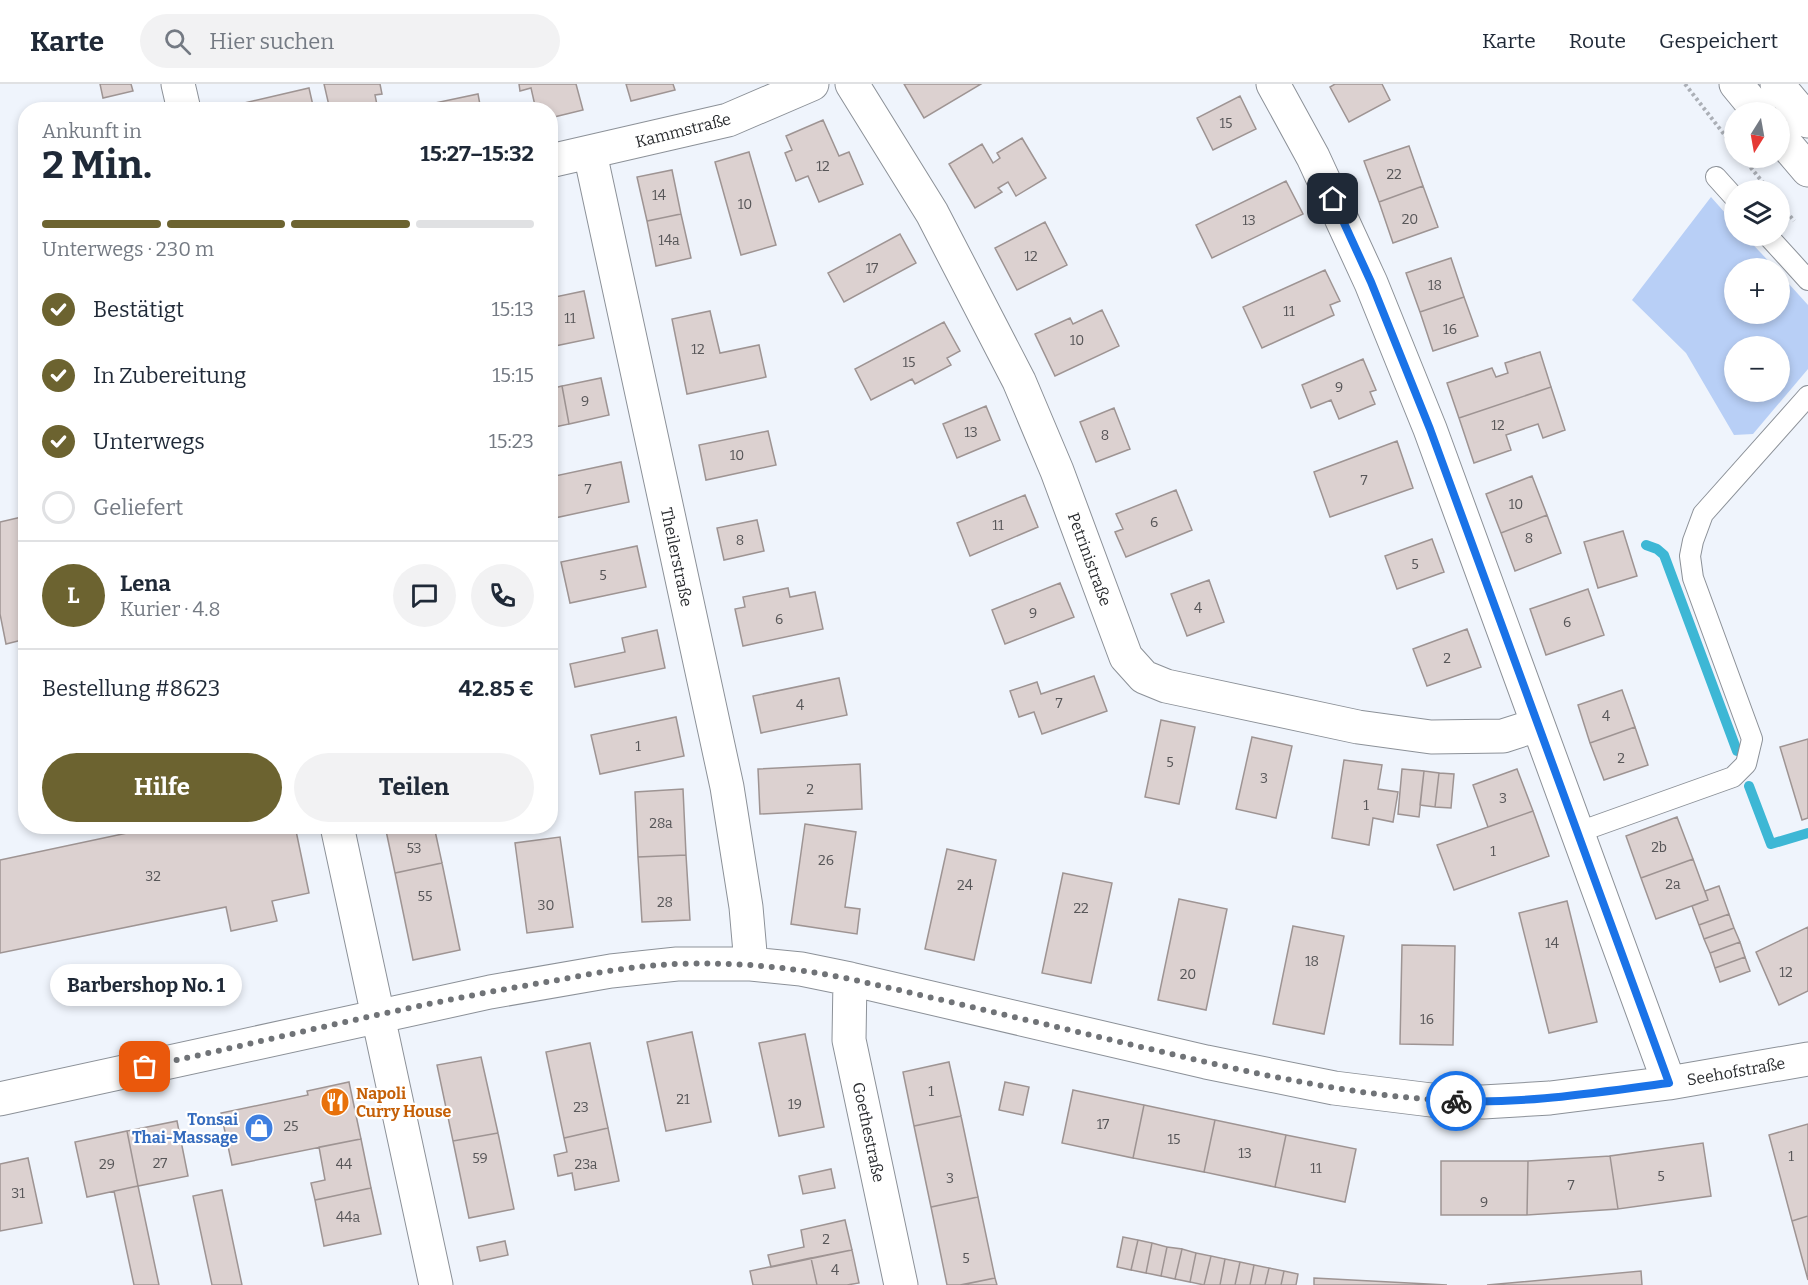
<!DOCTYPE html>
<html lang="de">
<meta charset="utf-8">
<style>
:root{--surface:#fff;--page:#f2f2f3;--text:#1f2937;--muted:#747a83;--line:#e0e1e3;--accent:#6c6330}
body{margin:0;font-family:Bitter,serif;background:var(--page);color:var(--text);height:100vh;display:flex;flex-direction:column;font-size:22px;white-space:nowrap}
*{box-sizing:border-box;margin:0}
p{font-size:20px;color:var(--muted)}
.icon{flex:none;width:33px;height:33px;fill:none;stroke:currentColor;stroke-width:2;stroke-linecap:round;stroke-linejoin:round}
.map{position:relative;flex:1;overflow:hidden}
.details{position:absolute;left:18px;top:18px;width:540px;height:732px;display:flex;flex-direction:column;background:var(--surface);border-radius:24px;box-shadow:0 3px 9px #0003}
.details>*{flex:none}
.needle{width:39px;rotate:191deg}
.buttons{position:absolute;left:1724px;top:18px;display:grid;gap:12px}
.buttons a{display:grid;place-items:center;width:66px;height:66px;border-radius:50%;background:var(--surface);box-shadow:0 3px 9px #0003;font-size:30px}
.pin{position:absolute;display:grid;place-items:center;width:51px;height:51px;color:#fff;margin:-26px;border-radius:12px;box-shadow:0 3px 9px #0006}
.courier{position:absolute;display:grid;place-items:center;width:60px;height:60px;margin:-30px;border:4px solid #1a73e8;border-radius:50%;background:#fff;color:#222;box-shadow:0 2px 8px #0007}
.bubble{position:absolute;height:42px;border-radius:21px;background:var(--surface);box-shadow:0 3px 9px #0003;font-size:20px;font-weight:700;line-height:42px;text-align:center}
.summary em{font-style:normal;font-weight:700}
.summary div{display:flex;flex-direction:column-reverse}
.summary{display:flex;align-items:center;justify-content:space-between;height:102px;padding:0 24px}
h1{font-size:39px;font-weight:700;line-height:45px}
.bar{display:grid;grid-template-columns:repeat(4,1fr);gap:9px 6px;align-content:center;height:72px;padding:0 24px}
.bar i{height:8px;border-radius:4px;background:var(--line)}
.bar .current{background:var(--accent)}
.bar p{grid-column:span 4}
.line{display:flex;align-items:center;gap:15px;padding:0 24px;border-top:2px solid var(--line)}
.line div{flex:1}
.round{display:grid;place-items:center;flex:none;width:63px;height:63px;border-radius:32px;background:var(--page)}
ol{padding:0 24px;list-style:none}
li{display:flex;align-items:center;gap:18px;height:66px}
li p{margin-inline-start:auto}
li .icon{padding:6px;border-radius:50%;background:var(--accent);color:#fff;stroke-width:4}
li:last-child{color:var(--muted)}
li i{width:33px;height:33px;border:3px solid var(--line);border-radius:50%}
.primary-button{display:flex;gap:12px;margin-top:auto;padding:12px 24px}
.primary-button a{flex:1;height:69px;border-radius:36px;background:var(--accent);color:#fff;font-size:24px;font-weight:700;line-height:69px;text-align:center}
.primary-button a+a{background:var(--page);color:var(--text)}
header{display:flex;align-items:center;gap:36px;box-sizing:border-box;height:84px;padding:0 30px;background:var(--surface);border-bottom:2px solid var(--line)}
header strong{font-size:28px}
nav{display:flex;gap:33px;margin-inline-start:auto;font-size:21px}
.search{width:420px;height:54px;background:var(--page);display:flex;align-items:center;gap:15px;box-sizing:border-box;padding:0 21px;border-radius:33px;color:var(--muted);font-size:22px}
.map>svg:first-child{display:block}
.green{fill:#b8cff6;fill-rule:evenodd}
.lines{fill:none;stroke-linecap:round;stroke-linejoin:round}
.stream{stroke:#3db7d5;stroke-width:10}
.building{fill:#dcd1d0;stroke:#9e9493;stroke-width:1.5}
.lane-casing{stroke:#8c9198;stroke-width:22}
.street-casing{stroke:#8c9198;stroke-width:35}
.primary-casing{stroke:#8c9198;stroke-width:35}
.path{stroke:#abafb6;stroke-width:4;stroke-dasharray:3 3;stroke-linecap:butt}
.lane{stroke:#fff;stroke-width:20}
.street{stroke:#fff;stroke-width:33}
.primary{stroke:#fff;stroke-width:33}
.done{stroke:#707377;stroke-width:6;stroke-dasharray:0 10.8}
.route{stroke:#1a73e8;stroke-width:8}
.labels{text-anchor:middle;stroke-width:4.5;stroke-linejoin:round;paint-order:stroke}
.number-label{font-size:14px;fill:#575658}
.street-label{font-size:16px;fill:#2b2d30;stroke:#fff}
.food-label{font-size:16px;font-weight:bold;fill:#c56008;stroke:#fff;text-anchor:start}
.shop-label{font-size:16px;font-weight:bold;fill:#366cbe;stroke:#fff;text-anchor:end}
</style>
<header>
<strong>Karte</strong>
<div class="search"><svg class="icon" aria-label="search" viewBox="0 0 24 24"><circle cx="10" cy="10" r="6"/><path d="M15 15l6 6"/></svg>Hier suchen</div>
<nav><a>Karte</a><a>Route</a><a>Gespeichert</a></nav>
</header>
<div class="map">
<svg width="1808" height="1201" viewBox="0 0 1808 1201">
<rect width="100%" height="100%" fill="#eff4fc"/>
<path class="green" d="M1711 113 1734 139V152H1745L1775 184H1734V230H1779V189L1808 221V285L1753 350 1734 351 1686 269 1632 216ZM1734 262H1779V308H1734Z"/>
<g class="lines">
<path class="stream" d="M1646 461 1657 465 1664 471 1737 667
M1749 702 1771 760 1808 749"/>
</g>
<path class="building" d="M100 0H131L133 7 103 14Z
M324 0H380L382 10 375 11 378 26H330Z
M519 0H576L583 26 550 34V26H536L531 4 520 7Z
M626 0H673L675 6 631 17Z
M904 0H981L924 34Z
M1335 0H1382L1390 16 1349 38 1330 3Z
M309 4 314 26H232L231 22Z
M478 10 481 26H431L430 20Z
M1240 12 1256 45 1213 66 1197 34Z
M823 36 839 72 849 68 863 100 819 118 808 92 796 97 785 69 792 66 786 52Z
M1022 54 1046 94 1016 112 1008 98 998 104 1002 108 975 124 949 80 982 60 993 79 1000 74 997 69Z
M1409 62 1423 102 1379 118 1364 77Z
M749 68 776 161 741 171 715 78Z
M672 86 681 130 647 137 637 93Z
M1286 97 1303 130 1212 174 1196 141Z
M1423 102 1438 143 1393 159 1379 118Z
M681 130 691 174 656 182 647 137Z
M1045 138 1067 181 1017 206 995 164Z
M900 150 916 179 844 218 828 189Z
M1451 174 1464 213 1420 228 1406 189Z
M1325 186 1340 217 1330 221 1334 231 1262 264 1243 223Z
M584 207 594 254 550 263V214Z
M1464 213 1478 252 1433 267 1420 228Z
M1102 226 1119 262 1055 292 1035 250 1070 234 1073 240Z
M710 227 720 269 759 261 766 293 687 310 672 235Z
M944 238 960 267 947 274 951 281 915 300 912 295 871 316 855 285Z
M1540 268 1551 303 1459 334 1447 299 1492 284 1496 293 1508 289 1505 279Z
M1363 275 1376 306 1370 308 1375 320 1339 335 1331 316 1311 324 1302 301Z
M601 294 609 331 569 340 562 302Z
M562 302 569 340 550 344V305Z
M1551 303 1565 346 1543 354 1538 340 1506 351 1511 366 1474 379 1459 334Z
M986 322 1000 356 957 374 943 340Z
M1114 324 1130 365 1096 378 1080 338Z
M768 347 776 381 706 396 699 361Z
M1397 357 1413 404 1330 433 1314 388Z
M621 378 629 418 550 435V393Z
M1532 392 1547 431 1501 449 1486 410Z
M1176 406 1192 446 1126 473 1115 448 1123 445 1116 430Z
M1025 411 1038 443 970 472 957 439Z
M1547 431 1561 469 1515 487 1501 449Z
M26 432V555L6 560 0 530V438Z
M757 436 764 467 724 476 717 444Z
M1623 447 1637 492 1598 504 1584 458Z
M1432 455 1444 488 1397 505 1385 472Z
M637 462 646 503 570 519 561 478Z
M1209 496 1224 538 1187 552 1171 510Z
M1060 499 1074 533 1005 560 992 526Z
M788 504 790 513 815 508 823 545 743 562 735 525 745 523 743 513Z
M1588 505 1604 551 1546 571 1530 525Z
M1467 545 1481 583 1427 602 1413 565Z
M657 546 665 584 575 603 570 580 625 568 622 554Z
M1094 592 1107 627 1042 650 1034 628 1019 633 1010 607 1037 598 1041 610Z
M839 594 847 631 761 649 753 612Z
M1622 606 1635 643 1590 659 1578 621Z
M676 633 684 672 600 690 591 651Z
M1161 636 1195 643 1179 720 1145 713Z
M1635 643 1648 681 1604 696 1590 659Z
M1252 653 1292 662 1276 734 1236 725Z
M1808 655V734L1802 736 1780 663Z
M1344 676 1382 681 1378 705 1398 708 1393 738 1373 734 1369 761 1332 754Z
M860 680 862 725 760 730 758 685Z
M1402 685 1424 687 1419 733 1398 730Z
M1517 685 1533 727 1488 743 1473 701Z
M1424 687 1439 689 1435 723 1420 721Z
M1439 689 1454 690 1451 724 1435 723Z
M683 705 686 771 638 773 635 708Z
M1533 727 1549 772 1454 806 1437 761Z
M1677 733 1693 775 1641 794 1626 752Z
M805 740 856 748 845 823 860 825 857 850 791 840Z
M160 742H295L309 809 272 817 277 837 231 847 226 823 0 869V776Z
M385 742H434L442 779 395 789Z
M560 753 573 843 527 849 515 759Z
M947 765 996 776 974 876 925 865Z
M686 771 690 836 642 838 638 773Z
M1693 775 1708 816 1656 835 1641 794Z
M442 779 460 866 413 876 395 789Z
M1063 789 1112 799 1091 899 1042 889Z
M1719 802 1729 830 1699 841 1692 822 1708 816 1705 807Z
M1179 815 1227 825 1206 926 1158 916Z
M1567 817 1597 938 1549 949 1519 829Z
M1729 830 1734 844 1704 855 1699 841Z
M1293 842 1344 852 1324 950 1273 940Z
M1808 843V907L1779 921 1756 868Z
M1734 844 1740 858 1710 869 1704 855Z
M1740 858 1745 873 1715 884 1710 869Z
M1402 861 1455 862 1453 961 1400 960Z
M1745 873 1750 887 1720 898 1715 884Z
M692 948 711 1038 666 1047 647 958Z
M805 950 824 1043 779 1052 759 959Z
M590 959 608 1044 564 1054 546 968Z
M481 973 498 1049 453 1057 437 981Z
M949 978 961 1032 914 1042 903 988Z
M349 998 361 1055 232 1081 221 1029 308 1011 307 1007Z
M1005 998 1029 1003 1023 1031 999 1026Z
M1073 1006 1144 1021 1133 1074 1062 1059Z
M1144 1021 1215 1036 1204 1088 1133 1074Z
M961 1032 978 1113 931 1123 914 1042Z
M1215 1036 1286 1051 1275 1103 1204 1088Z
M177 1037 188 1092 138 1102 127 1047Z
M1808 1040V1132L1792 1137 1769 1051Z
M608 1044 619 1097 575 1106 572 1089 558 1092 554 1071 567 1068 564 1054Z
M127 1047 138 1102 87 1113 75 1058Z
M498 1049 514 1125 469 1134 453 1057Z
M1286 1051 1356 1065 1345 1118 1275 1103Z
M361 1055 371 1104 315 1116 311 1099 325 1096 319 1063Z
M1703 1059 1711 1112 1618 1125 1610 1072Z
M1610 1072 1618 1125 1527 1131 1528 1077Z
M28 1074 42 1139 0 1147V1080Z
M1441 1077H1528L1527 1131H1441Z
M831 1085 835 1104 803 1110 799 1092Z
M138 1102 159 1201H134L114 1107Z
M371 1104 381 1150 324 1162 315 1116Z
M222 1106 242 1201H212L193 1112Z
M978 1113 995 1194 960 1201H947L931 1123Z
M1808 1132V1196L1792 1137Z
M845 1136 852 1166 771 1183 768 1171 804 1163 801 1146Z
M1123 1153 1138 1156 1131 1186 1117 1183Z
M1138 1156 1152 1159 1146 1189 1131 1186Z
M505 1157 508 1171 480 1177 477 1163Z
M1152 1159 1167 1163 1161 1192 1146 1189Z
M1167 1163 1182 1165 1175 1195 1161 1192Z
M1182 1165 1196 1169 1190 1198 1175 1195Z
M852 1166 859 1199 847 1201H817L811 1174Z
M1196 1169 1211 1172 1204 1201 1190 1198Z
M1211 1172 1225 1175 1220 1201H1204Z
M811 1174 817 1201H753L750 1187Z
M1225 1175 1240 1178 1235 1201H1220Z
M1240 1178 1254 1181 1250 1201H1235Z
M1254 1181 1269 1184 1265 1201H1250Z
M1269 1184 1284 1187 1281 1201H1265Z
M1284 1187 1298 1190 1296 1201H1281Z
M1641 1187 1642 1201H1487Z
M995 1194 997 1201H960L971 1199Z
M1314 1194 1447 1201H1314Z"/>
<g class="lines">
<g class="lane-casing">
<path id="lane" d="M1716 93 1734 113
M1768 152 1808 196
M1576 749 1733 693 1746 680 1752 655 1693 494 1690 472 1693 457 1703 430 1808 312"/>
</g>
<g class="street-casing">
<path id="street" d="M178 0 184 26
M852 0 932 129 1019 297 1057 387 1126 573 1144 593 1166 602 1358 643 1431 653 1503 652 1537 641
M1273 0 1313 73 1371 199 1430 345 1669 999
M590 69 727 703 746 823 751 880
M550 77 728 36 812 0
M337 742 436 1201
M850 895 849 956 901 1201
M0 1015 490 908 611 887 677 880H751L801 885 850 895 1206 978 1334 1004 1431 1016 1483 1018 1550 1014 1669 999 1808 975"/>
</g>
<g class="primary-casing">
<path id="primary" d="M1736 0 1759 28
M1777 0 1808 37
M1779 52 1808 86"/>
</g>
<path class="path" d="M1685 0 1734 63
M1743 74 1769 106
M1779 118 1794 137"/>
<use href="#lane" class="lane"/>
<use href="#street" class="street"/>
<use href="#primary" class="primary"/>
</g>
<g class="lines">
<path class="done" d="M145 983C275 955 404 922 535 900 582 892 631 881 679 880 739 878 791 883 850 895 944 916 1039 939 1133 961 1239 986 1347 1012 1456 1017"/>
<path class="route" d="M1333 115 1371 198 1430 345 1669 999C1598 1008 1527 1020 1456 1017"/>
</g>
<defs>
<g id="restaurant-disc" transform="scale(1.5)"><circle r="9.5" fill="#e8710a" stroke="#fff"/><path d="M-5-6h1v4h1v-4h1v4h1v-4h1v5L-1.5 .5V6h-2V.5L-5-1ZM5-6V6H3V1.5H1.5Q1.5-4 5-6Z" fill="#fff"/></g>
<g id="shop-disc" transform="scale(1.5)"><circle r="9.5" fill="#3f7fe0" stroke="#fff"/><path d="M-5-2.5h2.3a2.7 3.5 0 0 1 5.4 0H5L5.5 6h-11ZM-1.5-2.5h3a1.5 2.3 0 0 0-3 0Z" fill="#fff"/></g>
</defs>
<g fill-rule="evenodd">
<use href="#restaurant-disc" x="335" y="1018"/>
<use href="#shop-disc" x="259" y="1044"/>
</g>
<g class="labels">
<g class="number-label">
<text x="1226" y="44">15</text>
<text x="823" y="87">12</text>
<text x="1394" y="95">22</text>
<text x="659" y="116">14</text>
<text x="745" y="125">10</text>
<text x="1410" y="140">20</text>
<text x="1249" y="141">13</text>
<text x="669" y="161">14a</text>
<text x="1031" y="177">12</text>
<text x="872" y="189">17</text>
<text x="1435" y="206">18</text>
<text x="1289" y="232">11</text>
<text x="570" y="239">11</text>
<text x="1450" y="250">16</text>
<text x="1077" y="261">10</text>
<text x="698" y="270">12</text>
<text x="909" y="283">15</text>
<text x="1339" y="308">9</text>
<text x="585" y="322">9</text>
<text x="1498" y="346">12</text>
<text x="971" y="353">13</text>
<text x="1105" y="356">8</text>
<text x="737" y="376">10</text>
<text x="1364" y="401">7</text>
<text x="588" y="410">7</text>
<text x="1516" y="425">10</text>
<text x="1154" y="443">6</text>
<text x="998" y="446">11</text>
<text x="1529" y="459">8</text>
<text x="740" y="461">8</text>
<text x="1415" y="485">5</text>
<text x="603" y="496">5</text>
<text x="1198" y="529">4</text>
<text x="1033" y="534">9</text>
<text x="779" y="540">6</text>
<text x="1567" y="543">6</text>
<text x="1447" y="579">2</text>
<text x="1059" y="624">7</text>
<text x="800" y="626">4</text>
<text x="1606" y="637">4</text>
<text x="638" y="667">1</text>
<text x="1621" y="679">2</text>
<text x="1170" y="683">5</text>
<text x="1264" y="699">3</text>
<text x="810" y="710">2</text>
<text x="1503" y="719">3</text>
<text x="1366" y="726">1</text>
<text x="661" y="744">28a</text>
<text x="1659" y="768">2b</text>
<text x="414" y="769">53</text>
<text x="1493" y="772">1</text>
<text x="826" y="781">26</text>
<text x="153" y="797">32</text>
<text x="1673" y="805">2a</text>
<text x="965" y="806">24</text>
<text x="425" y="817">55</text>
<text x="665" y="823">28</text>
<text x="546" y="826">30</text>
<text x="1081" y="829">22</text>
<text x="1552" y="864">14</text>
<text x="1312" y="882">18</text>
<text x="1786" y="893">12</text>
<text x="1188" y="895">20</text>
<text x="1427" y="940">16</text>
<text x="931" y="1012">1</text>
<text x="683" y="1020">21</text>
<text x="795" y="1025">19</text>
<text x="581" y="1028">23</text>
<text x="1103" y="1045">17</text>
<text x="291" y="1047">25</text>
<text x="1174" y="1060">15</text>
<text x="1245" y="1074">13</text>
<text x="1791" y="1077">1</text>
<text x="480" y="1079">59</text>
<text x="160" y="1084">27</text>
<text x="107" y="1085">29</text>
<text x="344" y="1085">44</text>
<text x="586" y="1085">23a</text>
<text x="1316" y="1089">11</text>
<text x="1661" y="1097">5</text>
<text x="950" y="1099">3</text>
<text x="1571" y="1106">7</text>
<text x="18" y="1114">31</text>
<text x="1484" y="1123">9</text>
<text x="348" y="1138">44a</text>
<text x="826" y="1160">2</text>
<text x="966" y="1179">5</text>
<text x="835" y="1191">4</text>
</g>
<g class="street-label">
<text transform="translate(683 46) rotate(-14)" y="6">Kammstraße</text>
<text transform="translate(677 473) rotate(78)" y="6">Theilerstraße</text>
<text transform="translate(1090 475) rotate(70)" y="6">Petrinistraße</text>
<text transform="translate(1736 987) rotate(-10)" y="6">Seehofstraße</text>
<text transform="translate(869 1048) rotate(78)" y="6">Goethestraße</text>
</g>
<g class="food-label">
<text x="356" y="1015">Napoli<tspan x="356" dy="18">Curry House</tspan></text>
</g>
<g class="shop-label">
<text x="238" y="1041">Tonsai<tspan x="238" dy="18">Thai-Massage</tspan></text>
</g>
</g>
</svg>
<div class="buttons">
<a><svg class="needle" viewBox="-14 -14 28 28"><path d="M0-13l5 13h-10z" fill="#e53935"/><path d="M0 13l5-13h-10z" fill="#747a83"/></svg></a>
<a><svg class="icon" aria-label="layers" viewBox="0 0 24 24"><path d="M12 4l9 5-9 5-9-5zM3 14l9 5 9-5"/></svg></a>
<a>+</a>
<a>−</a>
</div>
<div class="pin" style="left:145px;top:983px;background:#ea580c"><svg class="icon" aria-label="bag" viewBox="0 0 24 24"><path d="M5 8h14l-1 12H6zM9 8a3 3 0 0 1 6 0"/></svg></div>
<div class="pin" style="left:1333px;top:115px;background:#1f2937"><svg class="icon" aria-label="home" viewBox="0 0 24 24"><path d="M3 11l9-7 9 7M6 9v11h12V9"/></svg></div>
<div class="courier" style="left:1456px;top:1017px"><svg class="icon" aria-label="bike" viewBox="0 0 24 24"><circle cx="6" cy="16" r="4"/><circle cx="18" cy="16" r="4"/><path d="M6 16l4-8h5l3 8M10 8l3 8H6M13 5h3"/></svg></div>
<div class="bubble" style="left:50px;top:880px;width:192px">Barbershop No. 1</div>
<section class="details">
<div class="summary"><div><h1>2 Min.</h1><p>Ankunft in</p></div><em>15:27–15:32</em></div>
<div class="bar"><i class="current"></i><i class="current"></i><i class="current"></i><i></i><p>Unterwegs · 230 m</p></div>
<ol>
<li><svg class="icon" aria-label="check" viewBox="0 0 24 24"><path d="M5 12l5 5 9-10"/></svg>Bestätigt<p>15:13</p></li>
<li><svg class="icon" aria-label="check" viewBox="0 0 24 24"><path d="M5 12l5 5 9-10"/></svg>In Zubereitung<p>15:15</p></li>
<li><svg class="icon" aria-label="check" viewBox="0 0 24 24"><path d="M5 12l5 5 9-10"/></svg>Unterwegs<p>15:23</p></li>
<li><i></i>Geliefert</li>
</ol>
<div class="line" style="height:108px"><b class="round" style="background:var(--accent);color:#fff">L</b><div><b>Lena</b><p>Kurier · 4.8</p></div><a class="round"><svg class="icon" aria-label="chat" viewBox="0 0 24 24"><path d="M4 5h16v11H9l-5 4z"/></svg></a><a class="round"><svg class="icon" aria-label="phone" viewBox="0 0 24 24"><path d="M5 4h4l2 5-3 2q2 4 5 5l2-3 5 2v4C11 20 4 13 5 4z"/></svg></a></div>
<div class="line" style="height:78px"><div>Bestellung #8623</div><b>42.85 €</b></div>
<div class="primary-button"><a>Hilfe</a><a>Teilen</a></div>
</section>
</div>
